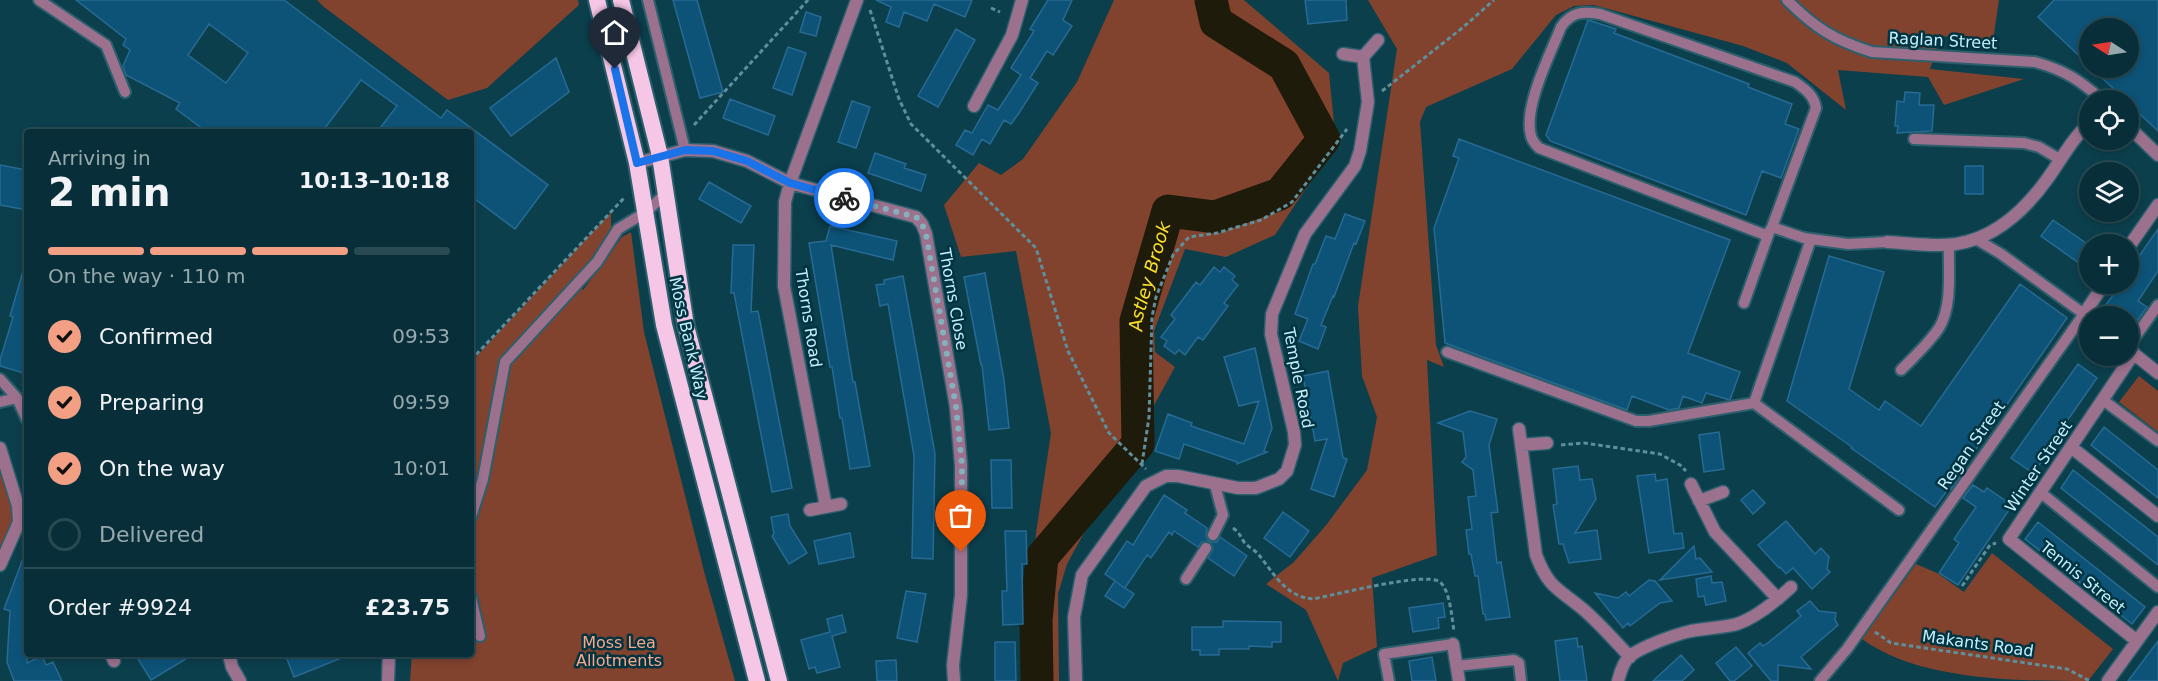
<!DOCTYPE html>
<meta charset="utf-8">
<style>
:root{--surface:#082f39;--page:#163b44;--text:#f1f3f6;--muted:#98a9ae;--line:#294a53;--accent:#f39f83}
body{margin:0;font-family:"DejaVu Sans",sans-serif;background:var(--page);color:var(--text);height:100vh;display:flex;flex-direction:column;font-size:22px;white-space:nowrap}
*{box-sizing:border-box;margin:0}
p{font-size:20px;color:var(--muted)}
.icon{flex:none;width:33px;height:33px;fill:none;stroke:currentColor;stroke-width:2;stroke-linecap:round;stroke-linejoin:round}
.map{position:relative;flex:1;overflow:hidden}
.sheet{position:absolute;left:24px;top:129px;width:450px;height:528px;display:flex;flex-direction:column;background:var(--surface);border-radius:6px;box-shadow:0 3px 9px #0003,0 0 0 2px var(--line)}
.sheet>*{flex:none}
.needle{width:39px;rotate:282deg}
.tools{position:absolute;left:2079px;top:18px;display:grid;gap:12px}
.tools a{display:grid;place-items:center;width:60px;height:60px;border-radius:50%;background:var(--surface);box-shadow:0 3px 9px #0003,0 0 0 2px var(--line);font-size:30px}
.pin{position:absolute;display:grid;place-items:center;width:51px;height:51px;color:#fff;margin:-62px -26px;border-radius:50% 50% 50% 0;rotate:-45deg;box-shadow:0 0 6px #0007}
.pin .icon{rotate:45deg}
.courier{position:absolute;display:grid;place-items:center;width:60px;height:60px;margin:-30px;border:4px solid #1a73e8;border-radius:50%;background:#fff;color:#222;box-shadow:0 2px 8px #0007}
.summary em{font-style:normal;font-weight:700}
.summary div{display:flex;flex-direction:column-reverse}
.summary{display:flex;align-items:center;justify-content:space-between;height:102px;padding:0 24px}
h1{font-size:39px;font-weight:700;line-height:45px}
.bar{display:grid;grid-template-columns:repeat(4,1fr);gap:9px 6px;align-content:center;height:72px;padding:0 24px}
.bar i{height:8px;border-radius:4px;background:var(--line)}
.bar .current{background:var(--accent)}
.bar p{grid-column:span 4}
.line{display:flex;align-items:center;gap:15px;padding:0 24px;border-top:2px solid var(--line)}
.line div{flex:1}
ol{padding:0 24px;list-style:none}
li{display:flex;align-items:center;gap:18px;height:66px}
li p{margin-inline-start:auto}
li .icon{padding:6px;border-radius:50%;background:var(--accent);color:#111;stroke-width:4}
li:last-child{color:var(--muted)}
li i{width:33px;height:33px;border:3px solid var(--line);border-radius:50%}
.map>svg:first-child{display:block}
.green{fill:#81432e}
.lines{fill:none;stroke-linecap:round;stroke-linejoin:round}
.river{stroke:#1e1b0a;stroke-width:33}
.building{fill:#0d5378;stroke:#276a93;stroke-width:1.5;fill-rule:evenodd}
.service-casing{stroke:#2c5f6c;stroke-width:14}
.minor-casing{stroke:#2c5f6c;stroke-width:15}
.trunk-casing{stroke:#2c5f6c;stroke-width:20}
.path{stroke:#5f8f9c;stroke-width:3;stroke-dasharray:4.5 3;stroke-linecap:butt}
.service{stroke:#9c718e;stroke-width:10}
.minor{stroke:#9c718e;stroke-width:12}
.trunk{stroke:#f5c6e5;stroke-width:16}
.done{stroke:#84b1be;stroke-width:6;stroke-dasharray:0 10.8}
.route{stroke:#1a73e8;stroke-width:8}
.labels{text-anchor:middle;stroke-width:5;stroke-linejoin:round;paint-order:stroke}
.street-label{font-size:16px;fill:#c5effc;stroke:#003441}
.park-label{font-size:16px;fill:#faa68a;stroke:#003441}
.water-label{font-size:18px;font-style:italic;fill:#fce02a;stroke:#003441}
</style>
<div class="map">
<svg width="2158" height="681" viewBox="0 0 2158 681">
<rect width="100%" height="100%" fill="#0b3f4c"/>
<path class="green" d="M317 0H578L579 5 487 88 448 100 324 7Z
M1114 0H1244L1329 73 1336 143 1275 235 1226 257 1185 249 1154 331 1155 352 1175 367 1067 564 1058 594 1059 681H1029V626L1036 533 1051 433 1016 251 961 257 944 205 979 163 1001 175 1023 159 1077 82Z
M1368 0H1999L1993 41 1941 36 1930 69 2024 79 1944 105 1928 77 1838 70 1846 110 1787 63 1743 46 1594 5 1574 6 1556 15 1512 69 1426 107 1420 122 1436 345 1444 367 1427 360 1437 555 1372 578 1377 647 1343 663 1338 681 1306 610 1266 584 1294 562 1327 524 1367 470 1377 417 1362 376 1358 306 1397 49Z
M611 212V234L577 278 583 290 622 237 631 232 644 332 705 575 735 681H410L412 654H471V362Z
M2139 376 2158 391V432L2119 402Z
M0 448 18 506 11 529 0 550Z
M1992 553 2113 649 2088 681C2019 681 1919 681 1862 639L1916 564 1937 573 1964 592Z"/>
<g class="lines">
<path class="river" id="s1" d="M1037 681 1036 620 1042 557 1138 444 1136 321 1168 211 1215 217 1280 194 1324 139 1284 65 1216 22 1211 0"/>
</g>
<path class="building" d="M76 0H284L441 118 447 110 548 185 515 229 471 196V132H377L397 106 361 80 322 132H207L176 109 180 103 126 75 123 66 130 50 123 45 126 39ZM209 24 248 53 226 83 188 55Z
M673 0H697L723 92 700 98Z
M876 0H972L965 17 934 4 927 21 904 12 899 27 886 22 891 7Z
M1048 0H1072L1063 20 1072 26 1053 55 1047 51 1030 78 1038 83 1019 113 1011 124 1004 120 990 144 982 139 973 155 956 145 965 130 972 133 988 105 998 110 1021 75 1011 68 1034 31 1030 29Z
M1305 0H1346L1347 20 1308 24Z
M2054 0H2158V131L2128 103V100H2126L2091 68H2128V28H2090V66L2038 17Z
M806 12 821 17 816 36 800 32Z
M1588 20 1616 29 1614 33 1749 84 1748 87 1792 104 1785 124 1799 129 1781 178 1762 171 1746 215 1550 141 1546 135Z
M956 29 975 40 938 107 918 96Z
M788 47 806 53 792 95 773 88Z
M556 58 569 92 511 136 490 108Z
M1905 92 1920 93 1919 105H1934L1932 131 1897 133 1898 126H1895L1897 101 1904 102Z
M730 99 775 116 768 135 723 118Z
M852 101 870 107 856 148 838 142Z
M1459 139 1730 240 1688 353 1740 372 1730 400 1706 393 1702 403 1683 396 1679 408 1669 410 1632 396 1627 410 1445 343 1434 228 1459 158 1453 156Z
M875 153 906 164 904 168 926 175 921 191 868 173Z
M0 165 27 170V210L0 205Z
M1965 166H1983V194H1965Z
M709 182 751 206 741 223 699 199Z
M1345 214 1365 221 1356 244 1354 243 1334 297 1333 296 1321 325 1326 327 1318 349 1299 341 1308 319 1295 314 1313 264H1315L1326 236 1335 239Z
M2053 220 2090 246V271L2041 236Z
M830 226 897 241 893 260 831 245 853 382H855L870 466 850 469 842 418H840L832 367H830L809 243 826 241Z
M2158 229V271L2138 301 2147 307 2128 333V316H2113L2103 309 2121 284H2128V272Z
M733 245H754L751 312 758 311 792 488 772 492 734 293H731Z
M1829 256 1884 272 1849 389 1879 410 1885 401 1921 426 2020 284 2067 318 1958 475 1960 476 1951 489 1949 488 1935 507 1851 448 1852 447 1787 401Z
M1214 267 1220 272 1224 267 1235 276 1232 280 1238 285 1224 303 1228 306 1203 340 1198 337 1185 355 1179 350 1175 354 1164 346 1167 341 1161 337 1175 319 1171 315 1196 282 1200 285Z
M23 271H27V374L0 366V360L13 317 10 316Z
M985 273 1004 380 1009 428 989 430 982 365H981L964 277Z
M903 276 935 454 933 559 912 558 914 456 888 304 880 306 876 285 884 284V280Z
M1255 348 1272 428 1264 451 1267 452 1237 464V462L1184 444 1179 459 1155 451 1168 414 1192 423 1191 426 1244 444 1259 401 1239 406 1224 357Z
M2078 364 2097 378 2046 451 2048 453 2033 473 2011 458Z
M1328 371 1343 458 1347 459 1334 497 1311 489 1327 439 1315 441 1303 376Z
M1470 411 1497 419 1489 445 1498 512 1491 513 1497 563 1501 562 1510 617 1486 620 1485 614H1483L1478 576H1475L1471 554H1469L1466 530 1472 529 1468 497 1476 496 1473 470 1462 462 1466 457 1463 432 1438 423Z
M2104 427 2158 470V498L2091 445Z
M1719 432 1724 469 1704 472 1699 435Z
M991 460H1011L1012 508H992Z
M1578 466 1580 480 1592 479 1596 499 1575 533 1597 530 1601 559 1569 563 1563 544H1559L1553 505 1557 504 1553 469Z
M2073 470 2158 537V565L2061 488Z
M1655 474 1656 481 1667 479 1674 534 1682 533 1684 548 1649 553 1637 476Z
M1973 485 1984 492 1987 488 2006 501 2003 505 2009 510 1958 585 1939 573 1959 543 1954 539 1976 507 1963 498Z
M1753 490 1765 503 1753 514 1741 500Z
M1164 495 1187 510 1185 513 1207 528 1206 536 1209 541 1202 542 1198 547 1174 531 1172 535 1169 532 1151 558 1147 555 1125 588 1116 582 1134 594 1124 608 1105 596 1115 581 1105 574 1127 541 1133 545Z
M1283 512 1309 531 1290 557 1264 538Z
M788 514 790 526 807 553 789 564 772 536 774 534 771 517Z
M1786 521 1815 554 1821 548 1829 557 1827 569 1830 572 1812 589 1793 568 1786 574 1780 567 1779 568 1758 545Z
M2038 522 2145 607 2132 624 2025 539Z
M1005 531H1026L1027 564H1022L1023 624 1003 625 1002 591H1007Z
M850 533 854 557 819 564 814 541Z
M1220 537 1247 556 1234 576 1208 558 1213 549 1210 542H1217Z
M1694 546 1696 559 1700 558 1712 572 1660 580Z
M25 553 27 554V663L42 656 46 665 53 662 62 681H14L7 662 10 611 4 609Z
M1711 576 1712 583 1722 582 1726 601 1706 605 1704 596 1698 597 1696 579Z
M1649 580 1655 581 1672 601 1660 603 1630 626 1628 623 1623 628 1595 593 1618 598 1626 592 1629 596Z
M906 591 926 594 917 642 897 638Z
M1810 601 1819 611 1836 613 1835 620 1838 625 1801 657 1811 669 1778 665V681H1771L1748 653 1760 643 1763 646 1769 642 1801 616 1797 611Z
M1443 603 1445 617 1438 618 1439 628 1413 632 1409 608Z
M842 615 846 632 832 636 840 667 817 673 815 667 809 669 801 640 830 632 827 619Z
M1223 621 1281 622V642H1272V647L1249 646V649H1219V655H1200V650H1192V627H1223Z
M1577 638 1578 647 1582 646 1587 681H1560L1555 641Z
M2158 641V681H2128Z
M995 642H1015L1016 681H995Z
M1736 647 1752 666 1734 681H1730L1716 663Z
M135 654H194L151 680Z
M285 654H348L349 655 294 677Z
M1681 655 1694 670 1682 681H1653Z
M1432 657 1436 681H1412L1409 661Z
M896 660 897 681H877L876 661Z"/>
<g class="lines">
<g class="service-casing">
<path id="service" d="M39 0 106 45 125 92
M648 0 685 150
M1787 0C1815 28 1834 40 1872 52L2035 62C2064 70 2080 80 2102 100
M1914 139 2024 143 2039 147 2061 160
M1768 236 1539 148C1536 145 1532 140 1531 136 1523 107 1550 55 1561 27 1571 12 1583 11 1600 14L1795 82C1805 89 1814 95 1816 108L1772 227 1804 238 1848 244 1887 242
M1744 303 1770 230
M2128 347 2158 305
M1447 352 1636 421H1649L1754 403 1899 510
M1901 370C1914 357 1929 343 1939 328 1953 305 1948 270 1949 244
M0 379 17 398
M2103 400 2158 441
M0 402 17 398 27 420
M1754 403 1811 239
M2040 492 2158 587
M471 517 483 479 505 362 597 262 618 229 646 212 666 193
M1213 535 1223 515 1215 485
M1186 579 1206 548
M471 597 480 636
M1456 666 1514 660 1519 663 1521 681
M1389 681 1384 654 1453 644
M1820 681 1847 649 2084 314 2001 254 1976 239"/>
</g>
<g class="minor-casing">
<path id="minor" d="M1343 54 1363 57 1378 40
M974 106 1012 35 1022 0
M2128 126 2158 155
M637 163 685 150 713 151 747 161 790 183 916 217 922 224 926 234 956 407 961 465V595L953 665 954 681
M1887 242C1910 243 1934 247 1956 244 1996 238 2026 209 2048 178 2061 160 2073 137 2090 123
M2128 248 2158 205
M2090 318 2084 314 2104 284
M2128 349 2158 373
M2134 353 2009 539 2137 641
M1519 429 1536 555C1549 589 1558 588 1584 610 1600 624 1615 641 1630 657
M1522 445 1547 443
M2071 447 2158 516
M0 448 18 506 19 522 0 565
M1691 484 1715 532 1778 599
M1699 501 1723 492
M826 507 784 286 785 202 790 183 857 0
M810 510 841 504
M1453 644 1459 681
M111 654 114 661
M232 654 230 659 232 667 240 681
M388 681 389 654
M1076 681 1074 617 1082 575 1146 486 1166 476H1178L1238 488H1256L1279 479 1287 471 1295 445 1294 432 1271 334 1272 314 1305 234 1355 166 1360 151 1368 102 1363 57
M1618 681C1620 673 1623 662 1630 656 1643 646 1674 635 1691 631 1706 628 1722 628 1737 624 1757 617 1775 602 1791 587
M2108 681 2158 612"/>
</g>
<g class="trunk-casing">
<path id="trunk" d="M597 0 637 163 664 325 757 681
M621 0 660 156 686 326 779 681"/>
</g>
<path class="path" d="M991 8 1000 12
M870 10 899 99 911 124 1036 248 1068 351 1109 433 1146 469
M1382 91 1461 29 1494 0
M694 125 808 0
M471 360 624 198
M1561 445 1584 443 1660 454 1680 465 1686 471
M1142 464 1149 417 1152 317 1156 297 1173 255 1189 237 1217 233 1261 220 1292 202 1347 129
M1233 528C1240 533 1240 536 1244 542 1248 547 1255 550 1259 555 1274 574 1286 597 1313 599 1335 595 1426 571 1440 582 1450 590 1452 619 1454 631
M1962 586 1990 545 1996 543
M1875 632 1891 643 2067 669 2090 681"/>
<use href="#service" class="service"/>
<use href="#minor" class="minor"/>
<use href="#trunk" class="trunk"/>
</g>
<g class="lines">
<path class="done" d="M844 198 916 217 922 224 926 234 956 407 962 465 961 552"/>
<path class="route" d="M615 69 637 163 685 150 713 151 747 161 790 183 844 198"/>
</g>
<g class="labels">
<g class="street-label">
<text transform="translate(1943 40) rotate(3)" y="6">Raglan Street</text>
<text transform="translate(954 299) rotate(80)" y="6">Thorns Close</text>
<text transform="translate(809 318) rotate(81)" y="6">Thorns Road</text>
<text transform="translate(689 338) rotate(77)" y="6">Moss Bank Way</text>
<text transform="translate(1299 378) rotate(79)" y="6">Temple Road</text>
<text transform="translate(1971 445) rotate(-55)" y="6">Regan Street</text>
<text transform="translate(2038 466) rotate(-56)" y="6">Winter Street</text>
<text transform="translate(2083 577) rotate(39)" y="6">Tennis Street</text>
<text transform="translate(1978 643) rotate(8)" y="6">Makants Road</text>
</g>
<g class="park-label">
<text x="619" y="648">Moss Lea<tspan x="619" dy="18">Allotments</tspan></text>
</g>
<g class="water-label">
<text dy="6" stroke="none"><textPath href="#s1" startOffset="442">Astley Brook</textPath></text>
</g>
</g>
</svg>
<div class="tools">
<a><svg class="needle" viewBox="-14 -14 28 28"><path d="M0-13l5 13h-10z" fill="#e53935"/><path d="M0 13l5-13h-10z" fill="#98a9ae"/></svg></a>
<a><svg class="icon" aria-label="locate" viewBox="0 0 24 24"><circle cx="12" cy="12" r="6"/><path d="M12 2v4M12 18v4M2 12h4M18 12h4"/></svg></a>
<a><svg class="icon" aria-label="layers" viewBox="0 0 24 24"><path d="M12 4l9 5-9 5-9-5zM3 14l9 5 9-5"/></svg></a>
<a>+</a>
<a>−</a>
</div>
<div class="pin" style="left:961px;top:552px;background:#ea580c"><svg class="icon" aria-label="bag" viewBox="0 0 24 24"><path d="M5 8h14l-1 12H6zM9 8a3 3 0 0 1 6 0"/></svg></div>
<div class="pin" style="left:615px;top:69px;background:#1f2937"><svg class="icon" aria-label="home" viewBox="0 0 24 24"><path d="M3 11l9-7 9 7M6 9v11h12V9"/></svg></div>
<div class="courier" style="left:844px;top:198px"><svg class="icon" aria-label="bike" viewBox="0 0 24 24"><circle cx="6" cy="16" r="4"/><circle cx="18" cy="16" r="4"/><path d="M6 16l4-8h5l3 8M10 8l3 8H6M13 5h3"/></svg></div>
<section class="sheet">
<div class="summary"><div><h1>2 min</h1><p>Arriving in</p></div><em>10:13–10:18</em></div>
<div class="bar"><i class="current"></i><i class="current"></i><i class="current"></i><i></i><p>On the way · 110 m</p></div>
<ol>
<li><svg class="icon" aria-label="check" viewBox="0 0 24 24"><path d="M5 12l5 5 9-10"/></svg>Confirmed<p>09:53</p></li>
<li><svg class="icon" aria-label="check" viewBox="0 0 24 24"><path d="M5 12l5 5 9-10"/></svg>Preparing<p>09:59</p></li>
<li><svg class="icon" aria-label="check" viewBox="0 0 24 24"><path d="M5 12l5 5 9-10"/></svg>On the way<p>10:01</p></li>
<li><i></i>Delivered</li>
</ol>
<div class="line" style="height:78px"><div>Order #9924</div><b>£23.75</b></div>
</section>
</div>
